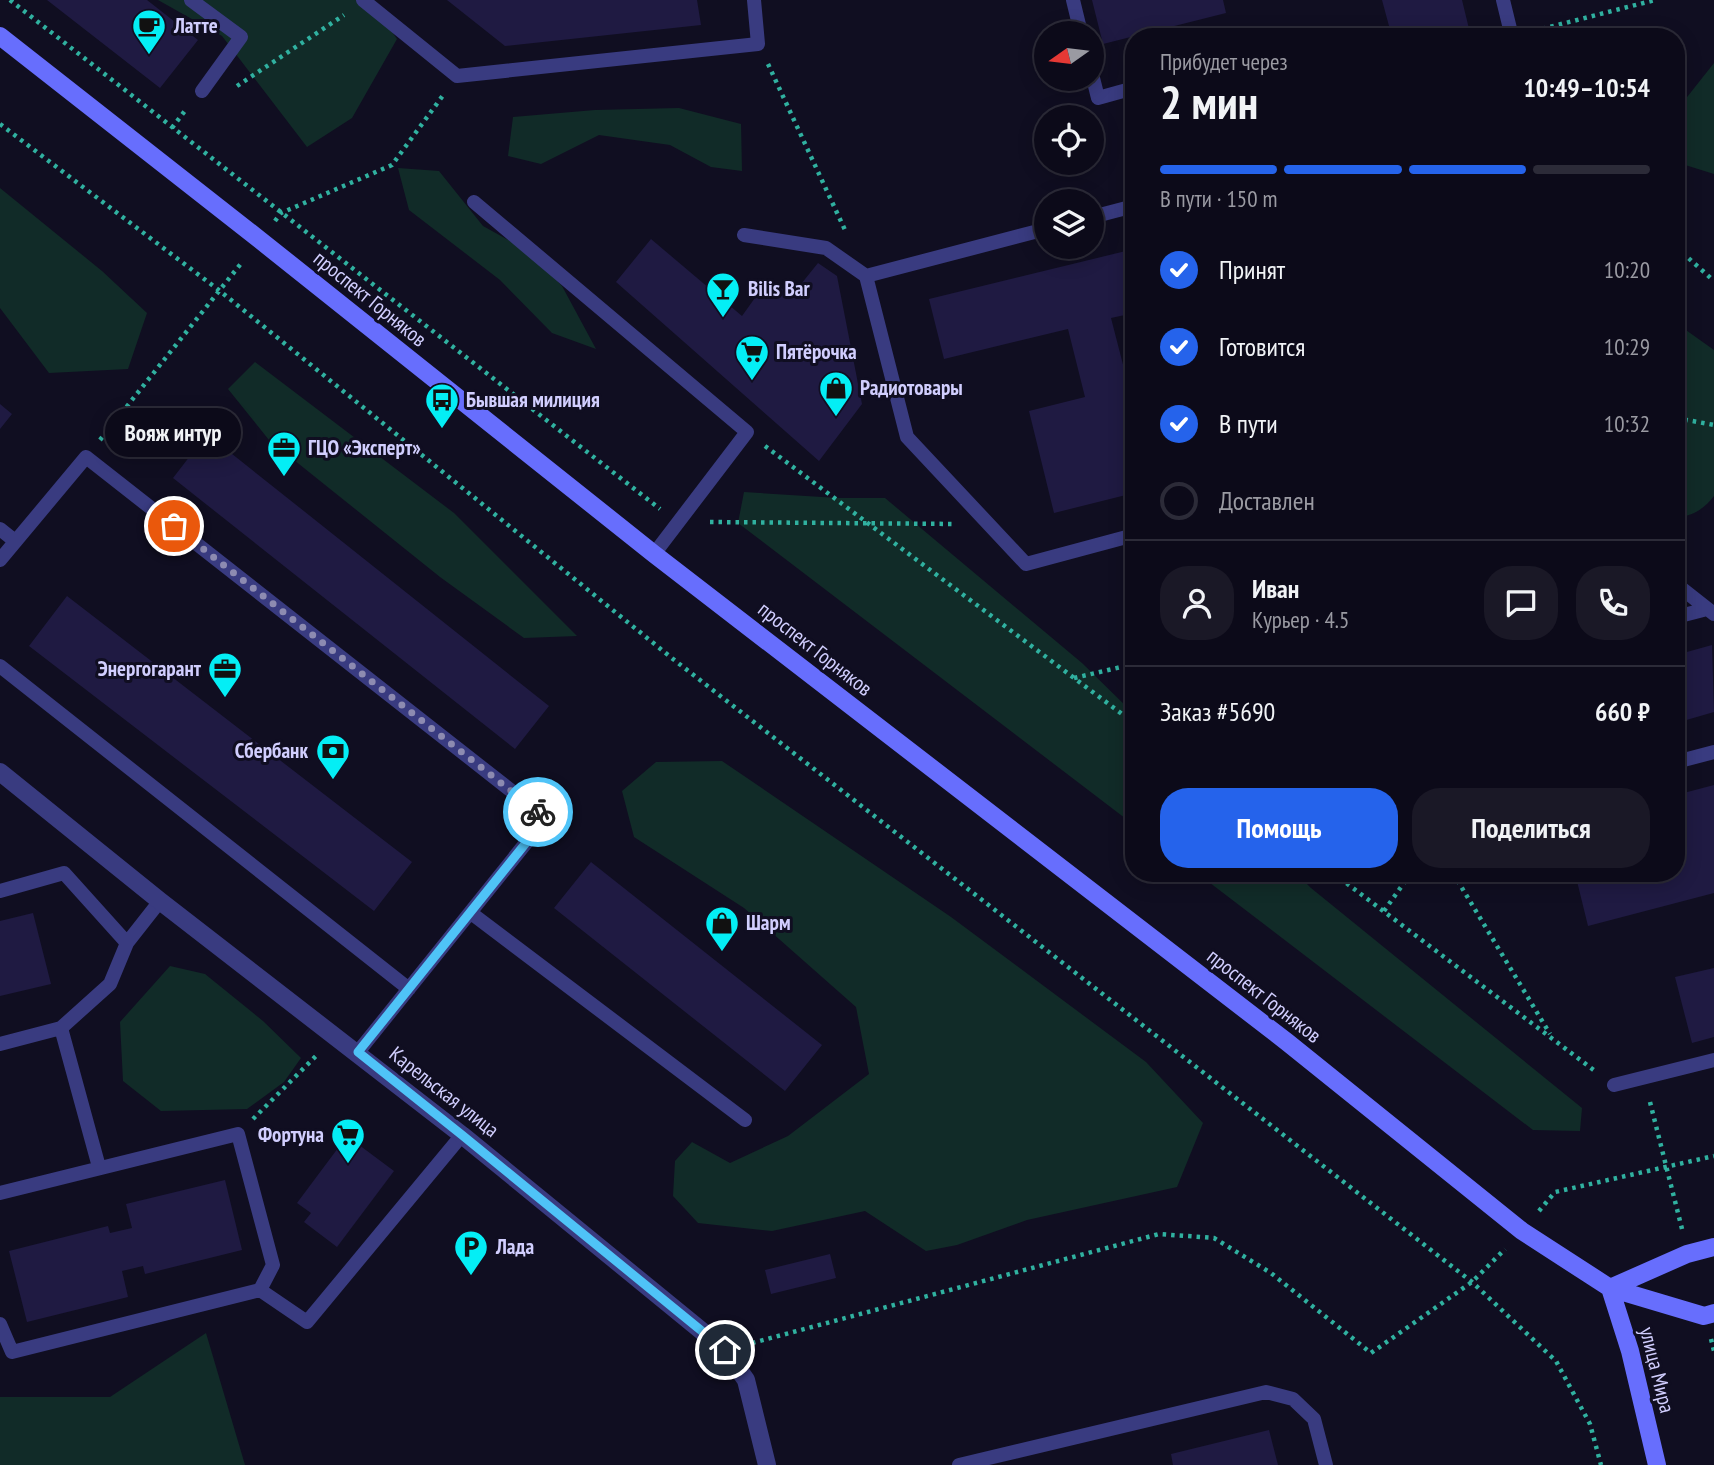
<!DOCTYPE html>
<html lang="ru">
<meta charset="utf-8">
<style>
:root{--surface:#0c0a19;--page:#1a1826;--text:#f1f3f6;--muted:#9a9aa2;--line:#2c2b38;--accent:#2563eb}
body{margin:0;font-family:"PT Sans Narrow",sans-serif;background:var(--page);color:var(--text);height:100vh;display:flex;flex-direction:column;font-size:26px;white-space:nowrap}
*{box-sizing:border-box;margin:0}
p{font-size:23px;color:var(--muted)}
.icon{flex:none;width:38px;height:38px;fill:none;stroke:currentColor;stroke-width:2;stroke-linecap:round;stroke-linejoin:round}
.map{position:relative;flex:1;overflow:hidden}
.details{position:absolute;left:1125px;top:28px;width:560px;height:854px;display:flex;flex-direction:column;background:var(--surface);border-radius:28px;box-shadow:0 4px 18px #0003,0 0 0 2px var(--line)}
.details>*{flex:none}
.needle{width:46px;rotate:256deg}
.buttons{position:absolute;left:1034px;top:21px;display:grid;gap:14px}
.buttons a{display:grid;place-items:center;width:70px;height:70px;border-radius:50%;background:var(--surface);box-shadow:0 4px 18px #0003,0 0 0 2px var(--line);font-size:35px}
.pin{position:absolute;display:grid;place-items:center;width:60px;height:60px;color:#fff;margin:-30px;border:4px solid #fff;border-radius:50%;box-shadow:0 2px 7px #0007}
.courier{position:absolute;display:grid;place-items:center;width:70px;height:70px;margin:-35px;border:5px solid #4fc3f7;border-radius:50%;background:#fff;color:#222;box-shadow:0 2px 9px #0007}
.bubble{position:absolute;height:49px;border-radius:24px;background:var(--surface);box-shadow:0 4px 18px #0003,0 0 0 2px var(--line);font-size:23px;font-weight:700;line-height:49px;text-align:center}
.overview em{font-style:normal;font-weight:700}
.overview div{display:flex;flex-direction:column-reverse}
.overview{display:flex;align-items:center;justify-content:space-between;height:119px;padding:0 35px}
h1{font-size:46px;font-weight:700;line-height:52px}
.bar{display:grid;grid-template-columns:repeat(4,1fr);gap:10px 7px;align-content:center;height:84px;padding:0 35px}
.bar i{height:9px;border-radius:5px;background:var(--line)}
.bar .selected{background:var(--accent)}
.bar p{grid-column:span 4}
.line{display:flex;align-items:center;gap:18px;padding:0 35px;border-top:2px solid var(--line)}
.line div{flex:1}
.round{display:grid;place-items:center;flex:none;width:74px;height:74px;border-radius:28px;background:var(--page)}
ol{padding:0 35px;list-style:none}
li{display:flex;align-items:center;gap:21px;height:77px}
li p{margin-inline-start:auto}
li .icon{padding:7px;border-radius:50%;background:var(--accent);color:#fff;stroke-width:4}
li:last-child{color:var(--muted)}
li i{width:38px;height:38px;border:4px solid var(--line);border-radius:50%}
.cta{display:flex;gap:14px;margin-top:auto;padding:14px 35px}
.cta a{flex:1;height:80px;border-radius:28px;background:var(--accent);color:#fff;font-size:28px;font-weight:700;line-height:80px;text-align:center}
.cta a+a{background:var(--page);color:var(--text)}
.map>svg:first-child{display:block}
.green{fill:#112b28}
.building{fill:#1f1a42}
.lines{fill:none;stroke-linecap:round;stroke-linejoin:round}
.path{stroke:#30b1a0;stroke-width:4.5;stroke-dasharray:3.5 5;stroke-linecap:butt}
.service{stroke:#393b80;stroke-width:14}
.minor{stroke:#393b80;stroke-width:18}
.secondary{stroke:#676efd;stroke-width:18}
.done{stroke:#8d8bb1;stroke-width:7;stroke-dasharray:0 12.6}
.route{stroke:#4fc3f7;stroke-width:9}
.labels{text-anchor:middle;stroke-width:6;stroke-linejoin:round;paint-order:stroke}
.poi-label{font-size:21px;font-weight:bold;fill:#d1cefe;stroke:#100e21;text-anchor:start}
.street-label{font-size:21px;fill:#d1cefe;stroke:#100e21}
</style>
<div class="map">
<svg width="1714" height="1465" viewBox="0 0 1714 1465">
<rect width="100%" height="100%" fill="#100e21"/>
<path class="green" d="M158 0H370L397 39 352 118 307 147 222 36Z
M1714 63V174L1682 164 1676 111Z
M679 108 741 124 742 171 711 167 670 145 599 135 541 164 508 156 513 117 595 110Z
M398 168 439 171 483 226 528 251 562 286 596 349 552 333 500 280 409 210Z
M0 188 102 271 147 313 128 369 49 373 0 308Z
M1676 323 1714 350V496C1705 508 1692 517 1677 517Z
M255 362 454 513 577 636 524 638 440 577 269 440 228 389Z
M744 492 838 498H885L1082 663 1134 714V825L738 523Z
M722 761 951 917 1146 1062 1203 1123 1177 1187 1027 1220 957 1245 926 1251 865 1211 772 1231 698 1223 673 1196 675 1161 692 1142 730 1163 788 1136 869 1074 856 1007 744 908 634 837 622 791 656 762Z
M1197 873H1296L1311 888 1582 1108 1580 1131 1533 1130Z
M170 966 205 974 263 1021 301 1058 284 1082 247 1109 161 1111 123 1081 120 1022Z
M206 1333 245 1465H0V1397H110Z"/>
<path class="building" d="M47 0H147L198 40 160 88Z
M447 0H697L701 25 505 46Z
M1092 0H1223L1226 13 1103 44Z
M1382 0H1462L1471 37H1392Z
M651 239 742 316 767 281 793 294 818 263 837 276 862 404 819 461 616 282Z
M1134 249V313L1111 318 1128 384 1134 383V493L1054 513 1029 411 1085 397 1068 329 944 359 929 299Z
M0 404 12 414 0 429Z
M207 434 549 706 515 749 173 478Z
M67 596 412 862 374 911 29 646Z
M1712 645 1714 712 1676 723V655Z
M1714 785V893L1588 926 1575 873H1676V795Z
M591 862 822 1045 785 1091 554 908Z
M33 913 51 984 0 996V921Z
M1714 968V1037L1692 1043 1675 977Z
M347 1136 394 1171 337 1247 304 1222 311 1213 297 1203Z
M225 1180 242 1250 145 1274 143 1266 122 1271 128 1297 27 1322 9 1251 108 1226 110 1233 132 1228 126 1204Z
M830 1254 836 1278 771 1294 765 1270Z
M1269 1430 1278 1465H1173L1171 1454Z"/>
<g class="lines">
<path class="path" d="M10 0 660 509
M1534 31 1655 0
M768 64 845 230
M237 86 344 15
M0 124 220 291 673 659 1472 1282 1556 1361 1590 1424 1601 1465
M172 128 187 108
M275 221 281 213 392 165 444 94
M1676 247 1714 281
M1676 418 1714 425
M100 440 243 261
M765 446 1134 723
M710 522 956 524
M1074 678 1134 664
M1333 873 1595 1071
M1453 873 1550 1034
M1384 911 1411 873
M1650 1102 1682 1229
M253 1119 316 1056
M1539 1211 1555 1192 1714 1156
M1711 1339 1714 1351
M752 1343 1159 1234 1214 1238 1271 1273 1371 1353 1472 1282 1505 1249"/>
<path class="service" d="M191 0 241 37 202 91
M363 0 457 76 758 44 754 0
M1073 0 1081 33
M1503 0 1512 37
M1092 74 1098 98 1134 88
M474 202 747 432 654 554
M1092 217 1134 206
M744 235 826 248 866 276 1046 229
M866 276 907 437 1026 564 1134 535
M0 529 15 541
M0 560 86 457 546 818 358 1052
M1676 584 1714 614
M1676 617 1707 609
M0 666 409 989
M1676 762 1714 752
M0 891 64 873 127 943
M471 913 745 1120
M0 1044 61 1028
M1614 1085 1714 1060
M99 1167 61 1028 110 984 127 943 160 901
M0 1193 238 1134 273 1265 260 1290 12 1352 0 1324
M260 1290 307 1322 462 1135
M959 1465 1266 1392 1293 1399 1314 1419 1326 1465"/>
<path class="minor" d="M0 772 160 901 462 1135 725 1350 746 1380 767 1465"/>
<path class="secondary" d="M0 36 260 240 654 554 1287 1042 1522 1231 1610 1288 1704 1316 1714 1313
M1610 1288 1630 1351 1657 1465
M1610 1288 1687 1254 1714 1247"/>
</g>
<g class="lines">
<path class="done" d="M174 526 538 812"/>
<path class="route" d="M538 812 546 818 358 1052 462 1135 725 1350"/>
</g>
<defs>
<g id="cafe-pin" transform="scale(1.75)"><path d="M0 17L-7.5 6A9.5 9.5 0 1 1 7.5 6Z" fill="#04eef5" stroke="#100e21"/><path d="M-5.5-4.5H6V0H3Q3 3.5 0 3.5H-2.5Q-5.5 3.5-5.5 0ZM3-3.2v2h1.7v-2ZM-6 4.5H4V6H-6Z" fill="#111"/></g>
<g id="bar-pin" transform="scale(1.75)"><path d="M0 17L-7.5 6A9.5 9.5 0 1 1 7.5 6Z" fill="#04eef5" stroke="#100e21"/><path d="M-6-5H6L.8 .8V4.5H3.5V6h-7V4.5H-.8V.8Z" fill="#111"/></g>
<g id="supermarket-pin" transform="scale(1.75)"><path d="M0 17L-7.5 6A9.5 9.5 0 1 1 7.5 6Z" fill="#04eef5" stroke="#100e21"/><path d="M-6-5.5h2.5l.6 2H6L4.5 2H-2.5L-4.4-4H-6ZM-1.5 3.2a1.3 1.3 0 1 0 .1 0ZM3 3.2a1.3 1.3 0 1 0 .1 0Z" fill="#111"/></g>
<g id="shop-pin" transform="scale(1.75)"><path d="M0 17L-7.5 6A9.5 9.5 0 1 1 7.5 6Z" fill="#04eef5" stroke="#100e21"/><path d="M-5-2.5h2.3a2.7 3.5 0 0 1 5.4 0H5L5.5 6h-11ZM-1.5-2.5h3a1.5 2.3 0 0 0-3 0Z" fill="#111"/></g>
<g id="bus-pin" transform="scale(1.75)"><path d="M0 17L-7.5 6A9.5 9.5 0 1 1 7.5 6Z" fill="#04eef5" stroke="#100e21"/><path d="M-5-6H5V4H4V6H2V4H-2V6H-4V4H-5ZM-3.5-4V0h7V-4ZM-3.5 1.2v1.5H-2V1.2ZM2 1.2v1.5H3.5V1.2Z" fill="#111"/></g>
<g id="office-pin" transform="scale(1.75)"><path d="M0 17L-7.5 6A9.5 9.5 0 1 1 7.5 6Z" fill="#04eef5" stroke="#100e21"/><path d="M-6-3h4V-5.5h4V-3h4V5H-6ZM-1-4.5V-3h2v-1.5ZM-6 0V1H6V0Z" fill="#111"/></g>
<g id="bank-pin" transform="scale(1.75)"><path d="M0 17L-7.5 6A9.5 9.5 0 1 1 7.5 6Z" fill="#04eef5" stroke="#100e21"/><path d="M-6-4H6V4H-6ZM0-2.3a2.3 2.3 0 1 0 0 4.6a2.3 2.3 0 1 0 0-4.6Z" fill="#111"/></g>
<g id="parking-pin" transform="scale(1.75)"><path d="M0 17L-7.5 6A9.5 9.5 0 1 1 7.5 6Z" fill="#04eef5" stroke="#100e21"/><path d="M-3.5-5.5H1a3.5 3.5 0 0 1 0 7H-1V5.5H-3.5ZM-1-3.4V-.6H.8a1.4 1.4 0 0 0 0-2.8Z" fill="#111"/></g>
</defs>
<g fill-rule="evenodd">
<use href="#cafe-pin" x="149" y="26"/>
<use href="#bar-pin" x="723" y="289"/>
<use href="#supermarket-pin" x="752" y="352"/>
<use href="#shop-pin" x="836" y="388"/>
<use href="#bus-pin" x="442" y="400"/>
<use href="#office-pin" x="284" y="448"/>
<use href="#office-pin" x="225" y="669"/>
<use href="#bank-pin" x="333" y="751"/>
<use href="#shop-pin" x="722" y="923"/>
<use href="#supermarket-pin" x="348" y="1135"/>
<use href="#parking-pin" x="471" y="1247"/>
</g>
<g class="labels">
<g class="poi-label">
<text x="174" y="33">Латте</text>
<text x="748" y="296">Bilis Bar</text>
<text x="776" y="359">Пятёрочка</text>
<text x="860" y="395">Радиотовары</text>
<text x="466" y="407">Бывшая милиция</text>
<text x="308" y="455">ГЦО «Эксперт»</text>
<text x="201" y="676" text-anchor="end">Энергогарант</text>
<text x="308" y="758" text-anchor="end">Сбербанк</text>
<text x="746" y="930">Шарм</text>
<text x="324" y="1142" text-anchor="end">Фортуна</text>
<text x="496" y="1254">Лада</text>
</g>
<g class="street-label">
<text transform="translate(370 299) rotate(39)" y="7">проспект Горняков</text>
<text transform="translate(815 649) rotate(38)" y="7">проспект Горняков</text>
<text transform="translate(1264 996) rotate(38)" y="7">проспект Горняков</text>
<text transform="translate(444 1092) rotate(38)" y="7">Карельская улица</text>
<text transform="translate(1657 1370) rotate(76)" y="7">улица Мира</text>
</g>
</g>
</svg>
<div class="buttons">
<a><svg class="needle" viewBox="-14 -14 28 28"><path d="M0-13l5 13h-10z" fill="#e53935"/><path d="M0 13l5-13h-10z" fill="#9a9aa2"/></svg></a>
<a><svg class="icon" aria-label="locate" viewBox="0 0 24 24"><circle cx="12" cy="12" r="6"/><path d="M12 2v4M12 18v4M2 12h4M18 12h4"/></svg></a>
<a><svg class="icon" aria-label="layers" viewBox="0 0 24 24"><path d="M12 4l9 5-9 5-9-5zM3 14l9 5 9-5"/></svg></a>
</div>
<div class="pin" style="left:174px;top:526px;background:#ea580c"><svg class="icon" aria-label="bag" viewBox="0 0 24 24"><path d="M5 8h14l-1 12H6zM9 8a3 3 0 0 1 6 0"/></svg></div>
<div class="pin" style="left:725px;top:1350px;background:#1f2937"><svg class="icon" aria-label="home" viewBox="0 0 24 24"><path d="M3 11l9-7 9 7M6 9v11h12V9"/></svg></div>
<div class="courier" style="left:538px;top:812px"><svg class="icon" aria-label="bike" viewBox="0 0 24 24"><circle cx="6" cy="16" r="4"/><circle cx="18" cy="16" r="4"/><path d="M6 16l4-8h5l3 8M10 8l3 8H6M13 5h3"/></svg></div>
<div class="bubble" style="left:105px;top:408px;width:136px">Вояж интур</div>
<section class="details">
<div class="overview"><div><h1>2 мин</h1><p>Прибудет через</p></div><em>10:49–10:54</em></div>
<div class="bar"><i class="selected"></i><i class="selected"></i><i class="selected"></i><i></i><p>В пути · 150 m</p></div>
<ol>
<li><svg class="icon" aria-label="check" viewBox="0 0 24 24"><path d="M5 12l5 5 9-10"/></svg>Принят<p>10:20</p></li>
<li><svg class="icon" aria-label="check" viewBox="0 0 24 24"><path d="M5 12l5 5 9-10"/></svg>Готовится<p>10:29</p></li>
<li><svg class="icon" aria-label="check" viewBox="0 0 24 24"><path d="M5 12l5 5 9-10"/></svg>В пути<p>10:32</p></li>
<li><i></i>Доставлен</li>
</ol>
<div class="line" style="height:126px"><a class="round"><svg class="icon" aria-label="person" viewBox="0 0 24 24"><circle cx="12" cy="8" r="4"/><path d="M4 21q1-7 8-7t8 7"/></svg></a><div><b>Иван</b><p>Курьер · 4.5</p></div><a class="round"><svg class="icon" aria-label="chat" viewBox="0 0 24 24"><path d="M4 5h16v11H9l-5 4z"/></svg></a><a class="round"><svg class="icon" aria-label="phone" viewBox="0 0 24 24"><path d="M5 4h4l2 5-3 2q2 4 5 5l2-3 5 2v4C11 20 4 13 5 4z"/></svg></a></div>
<div class="line" style="height:91px"><div>Заказ #5690</div><b>660 ₽</b></div>
<div class="cta"><a>Помощь</a><a>Поделиться</a></div>
</section>
</div>
